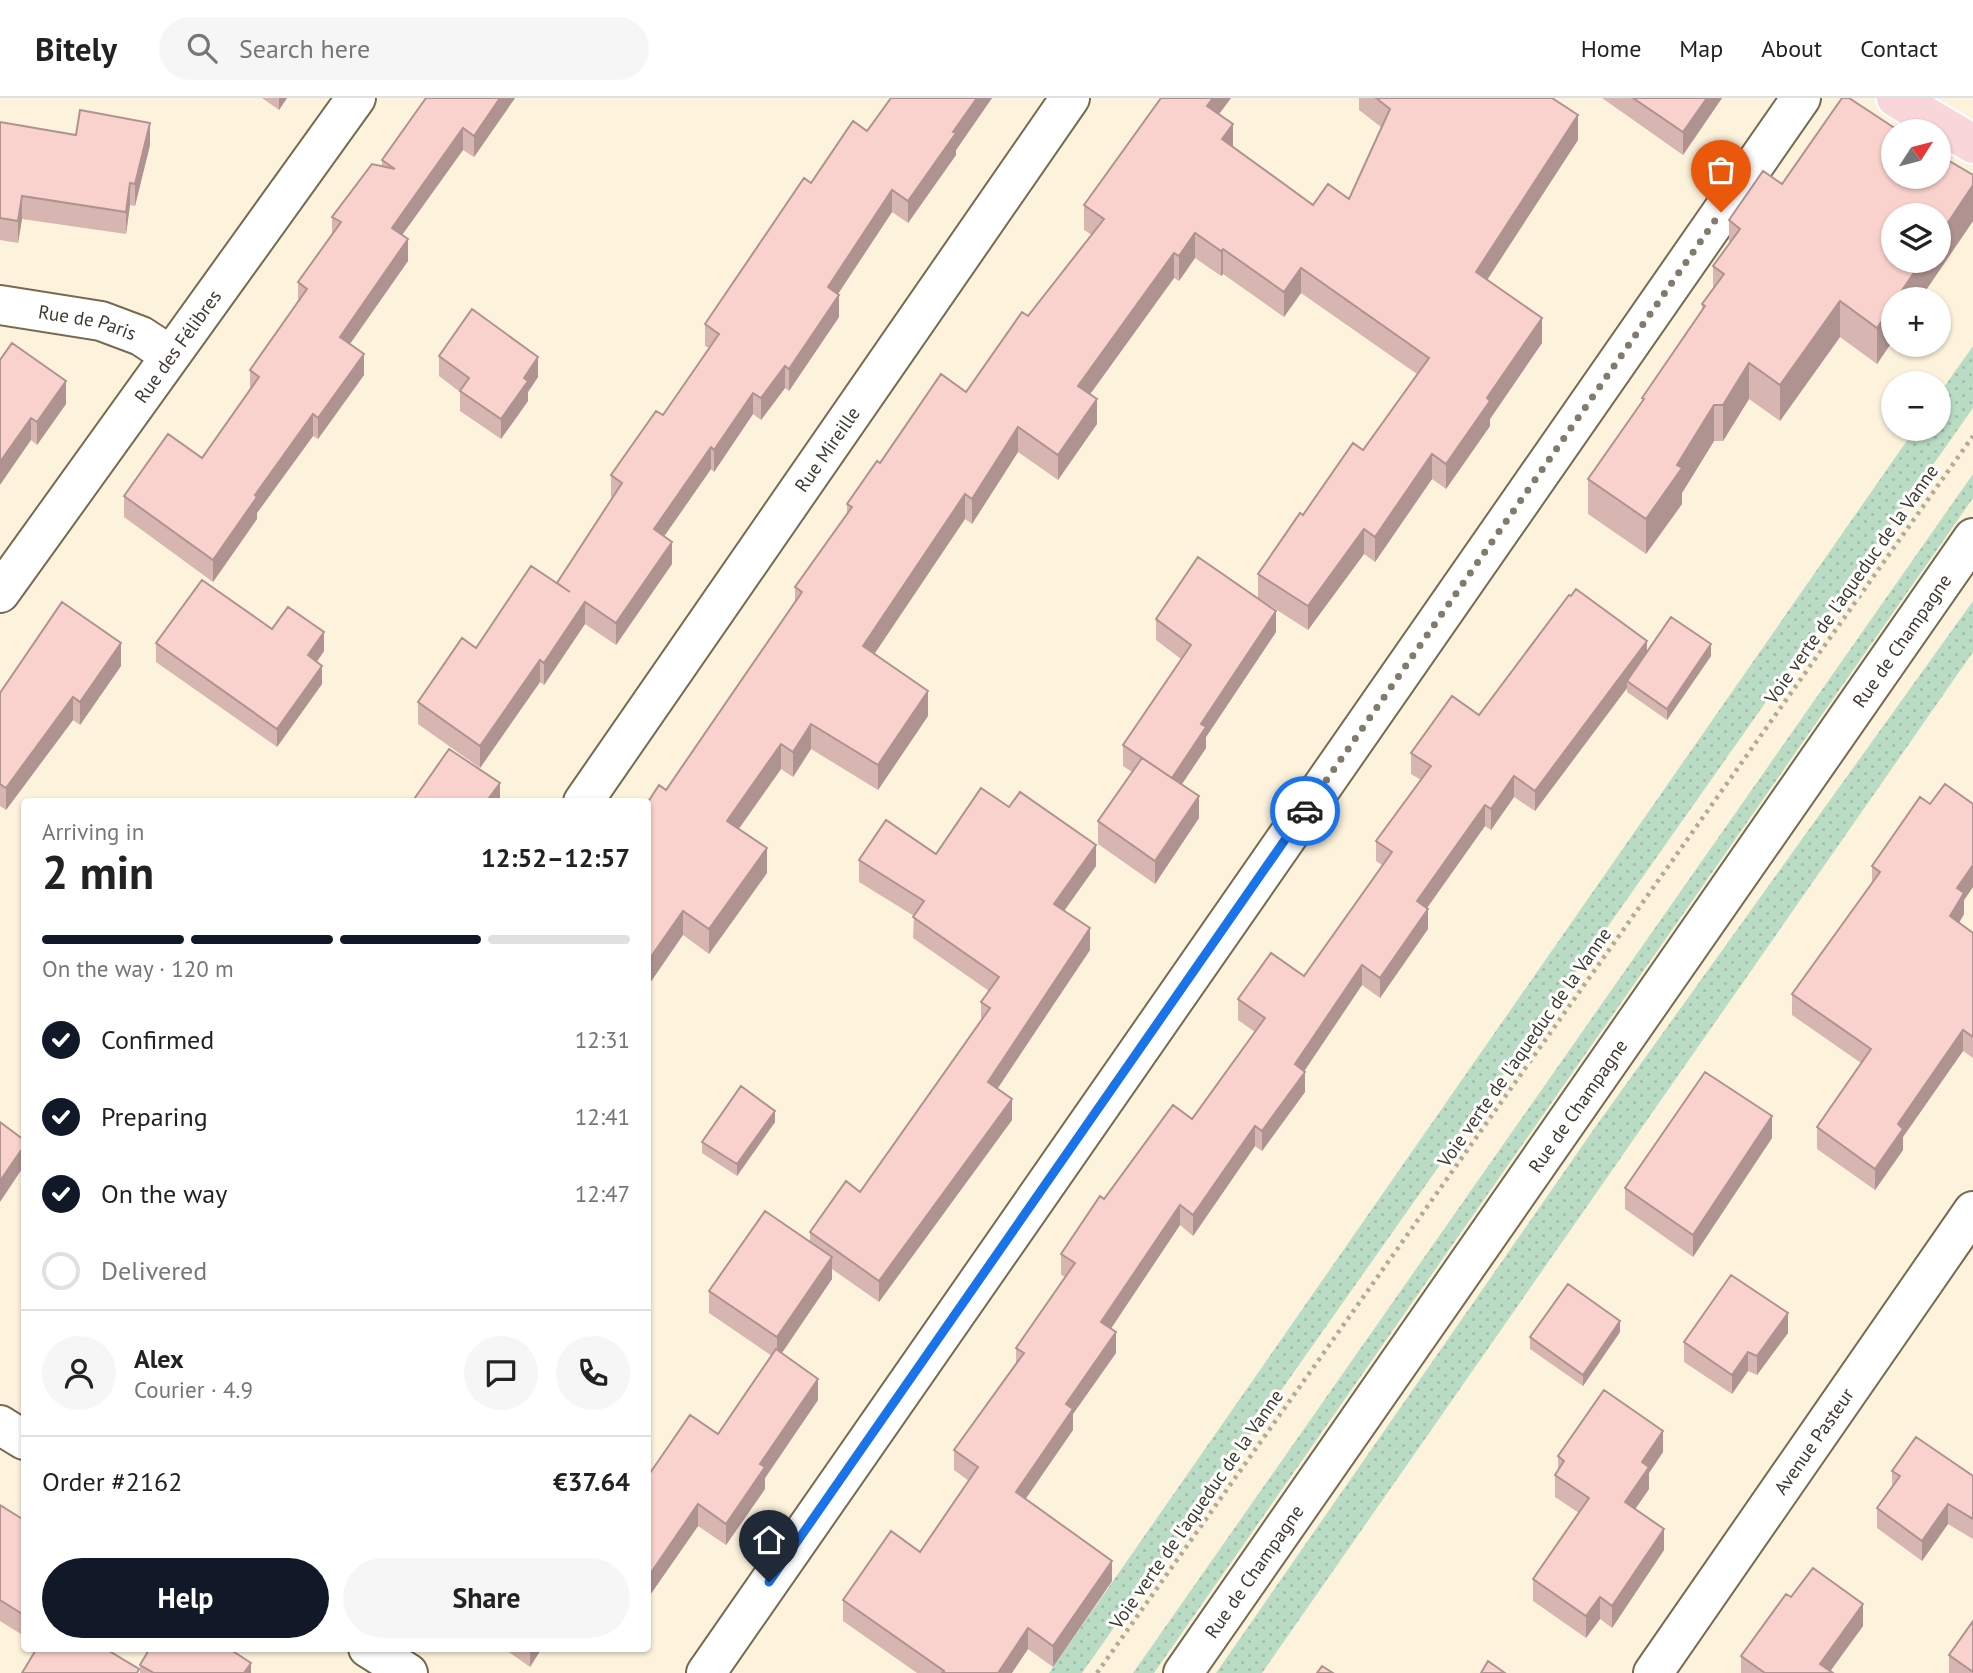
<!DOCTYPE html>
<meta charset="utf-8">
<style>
:root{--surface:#fff;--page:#f6f6f6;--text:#222;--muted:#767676;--line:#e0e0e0;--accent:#111827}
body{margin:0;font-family:"PT Sans",sans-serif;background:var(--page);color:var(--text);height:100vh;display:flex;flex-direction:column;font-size:26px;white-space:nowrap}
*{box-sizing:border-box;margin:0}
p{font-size:23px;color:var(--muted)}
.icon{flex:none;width:38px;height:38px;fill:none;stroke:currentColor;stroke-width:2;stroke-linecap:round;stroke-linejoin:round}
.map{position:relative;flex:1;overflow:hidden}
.side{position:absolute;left:21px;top:700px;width:630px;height:854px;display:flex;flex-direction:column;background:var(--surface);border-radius:7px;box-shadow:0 2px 5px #0004}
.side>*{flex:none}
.needle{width:46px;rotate:54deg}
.buttons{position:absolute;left:1881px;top:21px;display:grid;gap:14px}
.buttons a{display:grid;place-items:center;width:70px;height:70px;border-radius:50%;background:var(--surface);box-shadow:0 2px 5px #0004;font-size:35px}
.pin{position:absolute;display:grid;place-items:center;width:60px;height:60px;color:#fff;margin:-72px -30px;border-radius:50% 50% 50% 0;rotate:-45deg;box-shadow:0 0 7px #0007}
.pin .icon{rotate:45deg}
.courier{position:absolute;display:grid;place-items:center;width:70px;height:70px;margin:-35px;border:5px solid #1a73e8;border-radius:50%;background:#fff;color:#222;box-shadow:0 2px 9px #0007}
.headline em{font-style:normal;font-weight:600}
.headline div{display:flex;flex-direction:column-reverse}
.headline{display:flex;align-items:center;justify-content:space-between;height:119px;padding:0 21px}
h1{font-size:46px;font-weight:600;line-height:52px}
.bar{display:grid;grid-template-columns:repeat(4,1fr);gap:10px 7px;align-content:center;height:84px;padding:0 21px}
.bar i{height:9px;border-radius:5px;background:var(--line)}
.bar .current{background:var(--accent)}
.bar p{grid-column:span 4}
.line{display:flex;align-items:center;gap:18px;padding:0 21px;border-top:2px solid var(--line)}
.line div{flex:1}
.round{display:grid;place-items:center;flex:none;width:74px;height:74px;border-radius:37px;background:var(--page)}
ol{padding:0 21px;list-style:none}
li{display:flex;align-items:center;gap:21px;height:77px}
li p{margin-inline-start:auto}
li .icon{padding:7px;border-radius:50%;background:var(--accent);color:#fff;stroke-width:4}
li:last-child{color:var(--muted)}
li i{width:38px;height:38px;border:4px solid var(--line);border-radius:50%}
.button{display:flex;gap:14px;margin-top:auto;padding:14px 21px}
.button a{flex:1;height:80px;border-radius:42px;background:var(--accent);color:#fff;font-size:28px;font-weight:600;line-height:80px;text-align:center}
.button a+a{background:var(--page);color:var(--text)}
header{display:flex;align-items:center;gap:42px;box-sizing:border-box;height:98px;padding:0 35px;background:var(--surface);border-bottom:2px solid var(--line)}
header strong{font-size:33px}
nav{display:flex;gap:38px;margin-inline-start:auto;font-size:24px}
.search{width:490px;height:63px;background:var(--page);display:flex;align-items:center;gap:18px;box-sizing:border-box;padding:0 24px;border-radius:38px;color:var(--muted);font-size:26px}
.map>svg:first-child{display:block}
.grass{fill:url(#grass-dots)}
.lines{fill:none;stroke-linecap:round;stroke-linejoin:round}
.minor-casing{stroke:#766b51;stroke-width:42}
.major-casing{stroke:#fff;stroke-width:42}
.path{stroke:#b3ab98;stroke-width:4.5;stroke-dasharray:3.5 5;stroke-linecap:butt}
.minor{stroke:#fff;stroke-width:38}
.major{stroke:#f8d6d9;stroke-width:38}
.wall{fill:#d7b5b0}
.shaded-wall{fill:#af9390}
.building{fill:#fad2cd;stroke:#af9390;stroke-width:2}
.done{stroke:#827b6c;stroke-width:7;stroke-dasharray:0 12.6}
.route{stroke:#1a73e8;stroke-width:9}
.labels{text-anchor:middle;stroke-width:6;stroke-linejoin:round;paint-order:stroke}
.street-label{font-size:19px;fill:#3f3a2f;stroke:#fff}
</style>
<header>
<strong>Bitely</strong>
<div class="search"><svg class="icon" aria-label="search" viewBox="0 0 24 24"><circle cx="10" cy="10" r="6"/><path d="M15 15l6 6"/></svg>Search here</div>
<nav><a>Home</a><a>Map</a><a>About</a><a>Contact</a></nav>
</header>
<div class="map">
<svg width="1973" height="1575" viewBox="0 0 1973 1575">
<defs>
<pattern id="grass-dots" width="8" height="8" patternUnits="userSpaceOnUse" patternTransform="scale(1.75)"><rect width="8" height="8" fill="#badcc5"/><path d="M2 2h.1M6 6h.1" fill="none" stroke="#a1beaa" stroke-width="1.8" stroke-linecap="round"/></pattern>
</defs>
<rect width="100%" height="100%" fill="#fdf3dc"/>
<path class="grass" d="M1973 248V310L1082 1575H1049L1915 331H1939V296Z
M1973 376V400L1154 1575H1133Z
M1973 503V554L1262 1575H1216L1596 1028Z"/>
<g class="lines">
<g class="minor-casing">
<g id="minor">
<path id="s1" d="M0 207 101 223 141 238 170 257"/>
<path id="s2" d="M0 495 356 0"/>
<path id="s3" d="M583 704 1070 0"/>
<path d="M0 1327 24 1342"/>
<path d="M368 1550 408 1575"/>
<path d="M706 1575 1801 0"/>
<path id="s4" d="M1183 1575 1973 440"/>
<path id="s5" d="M1653 1575 1973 1113"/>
</g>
</g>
<g class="major-casing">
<path id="major" d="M1896 0 1973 46"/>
</g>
<path class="path" d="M1097 1575 1973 338"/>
<use href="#minor" class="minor"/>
<use href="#major" class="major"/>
</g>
<path class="wall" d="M262 0H287L279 12Z
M426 0H515L474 59 463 52 402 137 408 163 350 246 364 277 318 341 313 338 257 415V421L213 484 124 419V398L202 360 250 291V272L298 204V184L332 136V119L382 68V62Z
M891 0H992L956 52V57L908 125 892 114 838 196 839 219 789 293 785 290 761 322 753 316 714 374 711 371 664 438 672 466 616 547 585 526 544 587 540 584 480 670 418 626V604L476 550 557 485 613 401 611 399V377L663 317 709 250 705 248V226L811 85 867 33Z
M1161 0H1231L1219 16 1233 49 1313 107 1349 101 1381 29 1359 12V0H1552L1578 42 1487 182 1542 245 1490 321V328L1446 391 1432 381 1375 464 1364 456 1308 532 1260 501 1276 534 1206 639V650L1182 686 1199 720 1155 786 1098 746V723L1132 674 1123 668V647L1181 561 1156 542V521L1258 500V476L1303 417 1363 352 1417 276 1301 195 1284 219 1223 176 1221 178 1195 160 1179 183 1174 180 1090 296 1097 326 1058 382 1018 354 972 426 965 421 874 556 928 618 878 692 811 651 793 679 781 671 739 731 767 775 709 856 683 837 666 692 795 504V489L847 416V406L880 365 966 294 1092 137 1084 132V107Z
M1602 0H1722L1683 57Z
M0 24 76 37 150 47 135 108 130 107 126 136 22 121 18 145 0 142Z
M1782 86 1973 123 1920 201H1894V241L1877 266 1840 239 1780 323 1749 301 1723 343H1714L1682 395V406L1646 456 1588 416V381L1642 304V300L1702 212V206L1713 191V168L1729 147V122Z
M439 258 538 279 528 294V303L501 341 460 313V294L439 278Z
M0 262 66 306 37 347 31 342Z
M272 531 324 553 317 564 322 586 277 649 156 564V545Z
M1647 553 1711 558 1667 622 1627 594V590L1535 713 1514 699 1491 732 1485 728 1427 810 1428 831 1380 900 1362 887 1304 973 1305 994 1262 1053 1255 1048 1193 1138 1180 1127 1111 1231 1116 1255 1073 1316V1332L1025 1401 1112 1483 1053 1569 1028 1551 1011 1575H917L843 1523V1502L920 1454 969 1383 954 1372V1352L1016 1265V1250L1065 1179 1061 1177V1156L1104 1101 1192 1021 1255 934 1238 922V901L1304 878 1382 767 1376 763V743L1421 682 1411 676V655L1479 617Z
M121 568 80 627 73 622 6 712 0 708V595Z
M1930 706H1973V789L1964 802V816L1959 825 1973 835V960L1963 953 1903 1039V1052L1875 1092 1817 1051V1029L1861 965 1792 917V896L1872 785V768Z
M936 756 1096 768 1064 813 1090 852 997 990 1012 1022 879 1204 832 1171V1181L782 1255 818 1302 765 1380V1391L726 1447 698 1428 648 1500 718 1336 772 1258 709 1215V1193L810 1143V1134L860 1094 981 923V904L989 893 913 840 914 818 859 784V762Z
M775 1024 737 1078 702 1055V1044Z
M1772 1040 1693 1159 1625 1111V1090Z
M1620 1234 1583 1288 1530 1251V1239Z
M1788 1235 1757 1277 1748 1273 1732 1296 1684 1264V1244Z
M1663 1354 1649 1375V1391L1635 1411 1664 1452 1612 1530 1600 1521 1586 1540 1533 1503V1481L1579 1415 1555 1399V1377L1558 1372V1358Z
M1892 1373 1973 1378V1441L1948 1426 1922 1463 1877 1430V1410L1892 1389Z
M0 1407 24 1422V1538L0 1523Z
M1791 1499 1863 1528 1830 1573 1833 1575H1741V1558Z
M1973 1523V1575H1949V1557Z
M503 1550H542L530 1569Z
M140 1567 251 1575H140Z"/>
<path class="shaded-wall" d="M279 0H287L279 12Z
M500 0H515L474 59V38Z
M977 0H992L956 52V57L908 125V103L953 34Z
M1213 0H1231L1207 32V8Z
M1707 0H1722L1683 57V34Z
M1578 17V42L1476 199V174Z
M150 25V47L135 108V86Z
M1233 26V51L1222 41Z
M463 30V52L392 151V130Z
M130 85V107L126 136V114Z
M1973 87V123L1920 201H1896L1922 163H1939V138Z
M892 92V114L828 211V189Z
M22 98V121L18 145V123Z
M1195 135V160L1179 183V158Z
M408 141V163L340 260V239Z
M1223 151V176L1221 178V153Z
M1174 155V180L1078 313V288Z
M1301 170V195L1284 219V194Z
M839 197V219L789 293V271Z
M1840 203V239L1780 323V287Z
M1894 205V241L1877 266V230Z
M1542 220V245L1490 321V328L1446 391V366L1487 300Z
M364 256V277L318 341V320Z
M538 259V279L528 294V303L501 341V321L524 280Z
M1749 265V301L1723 343V307Z
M785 268V290L761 322V300Z
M66 283V306L37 347V324Z
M753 295V316L714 374V352Z
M1097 301V326L1058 382V357Z
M1714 307V343L1682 395V406L1646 456V421L1677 367Z
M313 316V338L257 415V421L213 484V462L255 397Z
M31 320V342L0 387V364Z
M1018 329V354L972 426V401Z
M711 349V371L654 453V431Z
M1432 356V381L1375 464V439Z
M965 396V421L863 573V548Z
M1364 431V456L1308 532V508Z
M672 444V466L616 547V525Z
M585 504V526L544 587V565Z
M1276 513V534L1206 639V650L1172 701V680L1201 626Z
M324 534V553L308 576V557Z
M1647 543V563L1627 583V590L1535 713V693Z
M121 545V568L80 627V604Z
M1711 546V558L1667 622V611Z
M540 562V584L480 670V648Z
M322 568V586L277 649V631Z
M928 593V618L878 692V667Z
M73 599V622L6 712V690Z
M811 626V651L793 679V654Z
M781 646V671L727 747V723Z
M1514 678V699L1491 732V711Z
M500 685V704H486Z
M1199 698V720L1155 786V763Z
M1485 707V728L1417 824V803Z
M1096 747V768L1054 827V806Z
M767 750V775L709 856V831Z
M1973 767V789L1964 802V816L1950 840V818L1957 790Z
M1428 811V831L1380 900V880Z
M683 813V837L648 888V863Z
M1090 830V852L988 1005V984Z
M1362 867V887L1295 987V966Z
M1963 932V953L1903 1039V1052L1875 1092V1071L1898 1026Z
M1305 974V994L1262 1053V1033Z
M1012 1001V1022L879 1204V1183Z
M775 1013V1024L737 1078V1066Z
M1772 1018V1040L1693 1159V1137Z
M1255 1028V1048L1193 1138V1117Z
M24 1048V1068L0 1104V1083Z
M1180 1107V1127L1101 1245V1224Z
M832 1159V1181L777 1262V1239Z
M1788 1215V1235L1757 1277V1258Z
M1620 1223V1234L1583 1288V1277Z
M1116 1234V1255L1073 1316V1332L1016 1415V1394L1066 1306Z
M1748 1254V1273L1732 1296V1277Z
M818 1281V1302L765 1380V1391L726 1447V1426L760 1366Z
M1663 1333V1354L1649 1375V1391L1625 1426V1404L1642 1364Z
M698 1406V1428L648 1500V1479Z
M1948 1406V1426L1922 1463V1443Z
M1664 1431V1452L1612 1530V1508Z
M1112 1463V1483L1053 1569V1548Z
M1600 1499V1521L1586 1540V1518Z
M1863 1506V1528L1829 1575 1820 1566Z
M1028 1530V1551L1012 1575H998Z
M530 1550H542L530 1569Z
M251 1565V1575H244Z"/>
<path class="building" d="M426 0H500L474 38 463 30 392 130 408 141 340 239 364 256 318 320 313 316 255 397 257 399 213 462 124 398 168 336 202 360 259 279 250 272 307 191 298 184 341 124 332 119 372 66 395 71 382 62Z
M891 0H977L953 34 956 35 908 103 892 92 828 189 839 197 789 271 785 268 761 300 753 295 714 352 711 349 654 431 672 444 616 525 585 504 544 565 540 562 480 648 418 604 462 540 476 550 531 468 570 494 557 485 622 385 611 377 656 313 663 317 719 236 705 226 804 80 811 85 853 23 867 33Z
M1161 0H1213L1207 8 1233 26 1222 41 1313 107 1328 86 1349 101 1390 11 1376 0H1552L1578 17 1476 174 1542 220 1487 300 1490 303 1446 366 1432 356 1375 439 1364 431 1308 508 1258 476 1300 415 1303 417 1353 345 1363 352 1429 260 1301 170 1284 194 1223 151 1221 153 1195 135 1179 158 1174 155 1078 288 1097 301 1058 357 1018 329 972 401 965 396 863 548 928 593 878 667 811 626 793 654 781 646 727 723 767 750 709 831 683 813 648 863V704L659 687 666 692 802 494 795 489 852 409 847 406 877 363 880 365 941 276 966 294 1022 214 1028 218 1104 121 1084 107Z
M1633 0H1707L1683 34Z
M1842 0H1849L1899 33H1894V79H1939V57L1973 77V87L1939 138V117H1894V163H1922L1896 201H1894V205L1877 230 1840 203 1780 287 1749 265 1723 307H1714L1677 367 1682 370 1646 421 1588 381 1644 301 1642 300 1705 208 1702 206 1724 176 1713 168 1740 131 1729 122 1763 73 1782 86Z
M80 12 150 25 135 86 130 85 126 114 22 98 18 123 0 120V24L76 37Z
M472 211 538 259 524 280 528 283 501 321 460 293 469 280 439 258Z
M12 245 66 283 37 324 31 320 0 364V262Z
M1198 459 1276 513 1201 626 1206 629 1172 680 1123 647 1191 547 1156 521Z
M202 482 272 531 288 509 324 534 308 557 322 568 277 631 156 545Z
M1576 491 1647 543 1535 693 1514 678 1491 711 1485 707 1417 803 1428 811 1380 880 1362 867 1295 966 1305 974 1262 1033 1255 1028 1193 1117 1180 1107 1101 1224 1116 1234 1066 1306 1073 1311 1016 1394 1112 1463 1053 1548 1028 1530 998 1575H942L944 1573 843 1502 891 1433 920 1454 978 1369 954 1352 1024 1255 1016 1250 1075 1165 1061 1156 1100 1098 1104 1101 1173 1007 1192 1021 1265 920 1238 901 1271 855 1304 878 1392 754 1376 743 1431 668 1411 655 1452 598 1479 617 1569 497 1571 498Z
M62 504 121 545 80 604 73 599 6 690 0 686V595Z
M1671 519 1711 546 1667 611 1627 583Z
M449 651 500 685 486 704H412Z
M1142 660 1199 698 1155 763 1098 723Z
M1945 686 1973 706V767L1957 790 1964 795 1950 818 1973 835V939L1963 932 1898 1026 1903 1031 1875 1071 1817 1029 1871 951 1792 896 1880 774 1872 768 1920 699 1930 706Z
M981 690 1009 709 1020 694 1096 747 1054 806 1090 830 988 984 1012 1001 879 1183 810 1134 846 1083 860 1094 990 910 981 904 999 879 913 819 924 803 859 762 886 722 936 756Z
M1705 974 1772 1018 1693 1137 1625 1090Z
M741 988 775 1013 737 1066 702 1044Z
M0 1024 24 1042V1048L0 1083Z
M765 1113 832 1159 777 1239 709 1193Z
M1731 1177 1788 1215 1757 1258 1748 1254 1732 1277 1684 1244Z
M1568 1186 1620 1223 1583 1277 1530 1239Z
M776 1251 818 1281 760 1366 765 1369 726 1426 698 1406 648 1479V1378L690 1317 718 1336Z
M1604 1292 1663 1333 1642 1364 1649 1369 1625 1404 1664 1431 1612 1508 1600 1499 1586 1518 1533 1481 1589 1400 1555 1377 1564 1363 1558 1358Z
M1916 1339 1973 1378V1421L1948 1406 1922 1443 1877 1410 1900 1378 1892 1373Z
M0 1407 24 1422V1430L22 1435 24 1436V1517L0 1502Z
M1813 1470 1863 1506 1820 1566 1833 1575H1765L1741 1558 1786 1496 1791 1499Z
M1973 1523V1574L1949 1557Z
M37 1550H104L139 1571 137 1575H22Z
M150 1550H228L251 1565 244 1575H154L140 1567Z
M1488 1563 1505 1575H1481Z
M1322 1568 1333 1575H1317Z"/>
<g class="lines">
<path class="done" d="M1305 713 1721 114"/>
<path class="route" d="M769 1484 1305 713"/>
</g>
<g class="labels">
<g class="street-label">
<text dy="7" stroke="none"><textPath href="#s1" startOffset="89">Rue de Paris</textPath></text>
<text dy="7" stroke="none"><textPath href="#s2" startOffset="304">Rue des Félibres</textPath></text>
<text dy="7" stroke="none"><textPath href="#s3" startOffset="429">Rue Mireille</textPath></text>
<text transform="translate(1851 486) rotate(-55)" y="7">Voie verte de l'aqueduc de la Vanne</text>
<text dy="7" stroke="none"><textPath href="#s4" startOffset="1258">Rue de Champagne</textPath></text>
<text transform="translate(1524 949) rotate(-55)" y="7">Voie verte de l'aqueduc de la Vanne</text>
<text dy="7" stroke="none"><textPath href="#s4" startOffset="691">Rue de Champagne</textPath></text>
<text dy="7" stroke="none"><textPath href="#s5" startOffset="282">Avenue Pasteur</textPath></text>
<text transform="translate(1196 1411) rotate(-55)" y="7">Voie verte de l'aqueduc de la Vanne</text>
<text dy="7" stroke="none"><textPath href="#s4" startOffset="124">Rue de Champagne</textPath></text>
</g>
</g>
</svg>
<div class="buttons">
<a><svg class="needle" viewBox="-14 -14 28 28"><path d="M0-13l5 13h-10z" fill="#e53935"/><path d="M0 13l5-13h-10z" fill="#767676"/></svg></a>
<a><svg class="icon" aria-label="layers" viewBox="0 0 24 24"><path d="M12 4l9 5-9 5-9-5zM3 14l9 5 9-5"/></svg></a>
<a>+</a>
<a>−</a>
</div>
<div class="pin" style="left:1721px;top:114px;background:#ea580c"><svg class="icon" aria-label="bag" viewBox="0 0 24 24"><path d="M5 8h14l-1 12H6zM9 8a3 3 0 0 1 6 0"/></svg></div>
<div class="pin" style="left:769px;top:1484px;background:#1f2937"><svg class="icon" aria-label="home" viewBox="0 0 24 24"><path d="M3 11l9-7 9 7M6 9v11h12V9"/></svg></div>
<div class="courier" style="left:1305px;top:713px"><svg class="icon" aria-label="car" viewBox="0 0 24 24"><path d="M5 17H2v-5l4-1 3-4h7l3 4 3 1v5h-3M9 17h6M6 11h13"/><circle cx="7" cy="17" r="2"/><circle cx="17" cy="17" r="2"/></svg></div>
<section class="side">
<div class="headline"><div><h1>2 min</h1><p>Arriving in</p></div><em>12:52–12:57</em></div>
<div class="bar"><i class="current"></i><i class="current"></i><i class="current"></i><i></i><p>On the way · 120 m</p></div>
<ol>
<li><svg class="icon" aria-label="check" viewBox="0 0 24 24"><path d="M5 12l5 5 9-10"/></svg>Confirmed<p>12:31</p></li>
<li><svg class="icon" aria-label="check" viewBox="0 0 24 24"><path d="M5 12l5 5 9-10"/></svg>Preparing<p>12:41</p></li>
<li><svg class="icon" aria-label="check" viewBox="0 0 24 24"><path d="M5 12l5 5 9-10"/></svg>On the way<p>12:47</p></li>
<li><i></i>Delivered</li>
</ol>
<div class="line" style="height:126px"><a class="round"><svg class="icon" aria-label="person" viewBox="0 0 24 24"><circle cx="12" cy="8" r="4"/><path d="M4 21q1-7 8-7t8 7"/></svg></a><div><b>Alex</b><p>Courier · 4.9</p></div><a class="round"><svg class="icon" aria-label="chat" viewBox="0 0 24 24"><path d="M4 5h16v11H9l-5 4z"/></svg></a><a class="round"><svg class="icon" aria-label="phone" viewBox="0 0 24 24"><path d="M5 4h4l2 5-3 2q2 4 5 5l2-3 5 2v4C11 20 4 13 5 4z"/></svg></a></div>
<div class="line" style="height:91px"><div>Order #2162</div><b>€37.64</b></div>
<div class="button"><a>Help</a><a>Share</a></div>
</section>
</div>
